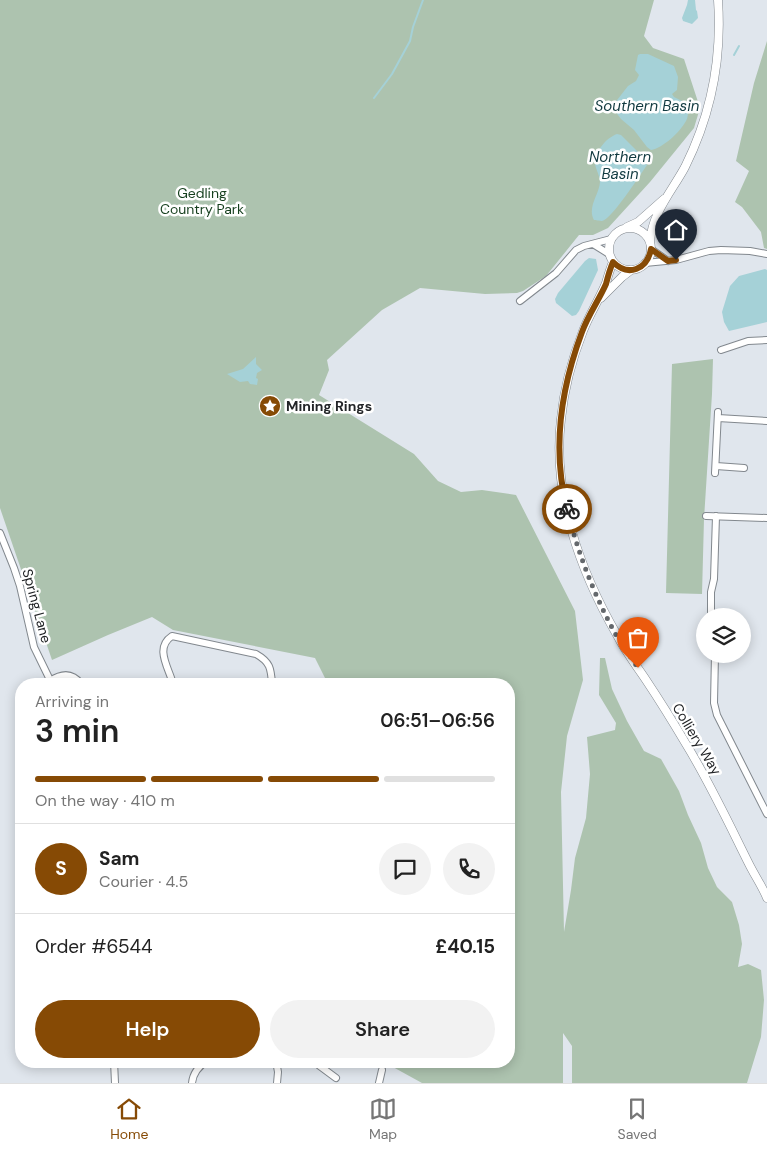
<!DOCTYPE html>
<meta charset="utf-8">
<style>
:root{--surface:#fff;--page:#f2f2f2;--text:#222;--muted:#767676;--line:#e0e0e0;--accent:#864a05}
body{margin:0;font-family:"DM Sans",sans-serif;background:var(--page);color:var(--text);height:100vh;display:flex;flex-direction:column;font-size:19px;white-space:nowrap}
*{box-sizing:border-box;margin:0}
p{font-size:16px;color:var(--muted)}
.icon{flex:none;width:28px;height:28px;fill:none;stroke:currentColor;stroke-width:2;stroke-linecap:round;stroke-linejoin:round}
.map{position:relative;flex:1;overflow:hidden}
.drawer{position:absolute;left:15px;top:678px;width:500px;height:390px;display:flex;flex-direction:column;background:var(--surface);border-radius:20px;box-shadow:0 2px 12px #0003}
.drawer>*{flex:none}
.fabs{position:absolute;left:696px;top:608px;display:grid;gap:10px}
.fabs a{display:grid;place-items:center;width:55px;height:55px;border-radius:50%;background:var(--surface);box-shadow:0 2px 12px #0003;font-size:25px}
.pin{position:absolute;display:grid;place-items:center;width:42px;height:42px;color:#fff;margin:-51px -21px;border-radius:50% 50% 50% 0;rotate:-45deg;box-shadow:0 0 5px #0007}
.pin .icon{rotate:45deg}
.courier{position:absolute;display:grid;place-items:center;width:50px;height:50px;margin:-25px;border:4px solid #864a05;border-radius:50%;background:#fff;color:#222;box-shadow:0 1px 6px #0007}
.summary em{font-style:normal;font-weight:600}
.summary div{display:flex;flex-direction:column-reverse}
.summary{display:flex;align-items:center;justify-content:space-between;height:85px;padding:0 20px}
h1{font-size:32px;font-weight:600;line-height:38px}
.bar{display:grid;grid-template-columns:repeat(4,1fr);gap:8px 5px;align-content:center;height:60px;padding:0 20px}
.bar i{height:6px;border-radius:4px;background:var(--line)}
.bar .active{background:var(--accent)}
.bar p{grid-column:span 4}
.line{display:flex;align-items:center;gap:12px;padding:0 20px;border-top:1px solid var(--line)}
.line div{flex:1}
.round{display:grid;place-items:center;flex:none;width:52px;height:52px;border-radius:26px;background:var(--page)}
.action{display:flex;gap:10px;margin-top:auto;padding:10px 20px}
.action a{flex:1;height:58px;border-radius:30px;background:var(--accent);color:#fff;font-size:20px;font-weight:600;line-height:58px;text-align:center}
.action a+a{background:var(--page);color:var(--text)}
.tabs{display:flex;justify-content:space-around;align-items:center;height:70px;border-top:1px solid var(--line);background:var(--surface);font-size:14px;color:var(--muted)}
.tabs a{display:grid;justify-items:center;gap:2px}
.tabs .active{color:var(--accent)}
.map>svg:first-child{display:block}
.green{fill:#adc3af}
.water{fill:#a5d1d7}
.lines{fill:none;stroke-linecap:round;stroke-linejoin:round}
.stream{stroke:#a5d1d7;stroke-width:2}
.minor-casing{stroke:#82888e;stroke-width:8}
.major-casing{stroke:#82888e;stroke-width:9}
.minor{stroke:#fff;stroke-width:6}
.major{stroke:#fff;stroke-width:8}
.done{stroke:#64686c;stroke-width:5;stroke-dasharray:0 9}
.route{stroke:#864a05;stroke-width:6}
.labels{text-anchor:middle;stroke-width:5;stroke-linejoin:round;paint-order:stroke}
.park-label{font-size:14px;fill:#153f1d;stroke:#fff}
.poi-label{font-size:14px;font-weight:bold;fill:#222427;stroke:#fff;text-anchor:start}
.street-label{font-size:14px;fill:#222427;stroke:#fff}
.water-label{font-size:15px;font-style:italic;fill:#113a40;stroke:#fff}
</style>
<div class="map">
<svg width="767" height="1083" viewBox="0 0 767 1083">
<rect width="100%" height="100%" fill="#e0e6ed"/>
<path class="green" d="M0 0H654L644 36 653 48 684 59 700 108 694 128 650 182 608 228 593 235H579L546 276 523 291 517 293 485 294 420 288 382 310 327 360 329 370 319 395 414 454 438 481 461 492 482 490 516 495 575 611 583 680 567 736 561 792 564 932 571 890 575 858 586 818 590 774 587 737 615 730 616 723 599 695 600 658H605L612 689 627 721 644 751 661 759 679 791 688 815 701 843 708 868 717 887 732 902 739 925 742 944 738 967 748 964 761 970 764 1000 761 1037 747 1083H572V1046L563 1033V1083H422L382 1061H509V684H328L315 658 173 630 152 617 108 635 52 660 0 508Z
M767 41V249L764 248 761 232 742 207 735 202 749 171 736 161 754 83Z
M713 359 712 394 704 519 702 594 666 593 672 364Z"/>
<path class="water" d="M688 0H695L696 10 697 11 698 18 692 24 683 21 682 18 687 5Z
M640 54H648L674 66 678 77 677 90 672 94 674 97 682 101 688 109C688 113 688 118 686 121 680 132 663 148 651 150L647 147 634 130 621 119 615 111 614 104 628 86 636 81 639 75 635 70 638 55Z
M617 134 621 135 641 155 647 165C640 175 612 219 602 221 600 221 595 220 594 220 587 207 599 195 600 182 600 176 596 170 595 164 595 151 606 138 617 134Z
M589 258 596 259 598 270 579 311 576 315 572 316 556 303 555 299 558 293 585 261Z
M765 269 767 270V322L729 331 724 322 722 312 730 286 739 276Z
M256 357V364L262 370 257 373 256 378 258 379 257 385 250 384 248 381 240 382 227 374 243 369Z"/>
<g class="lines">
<path class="stream" d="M734 55 739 46
M374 98 392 74 410 41 413 27 423 0"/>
<g class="minor-casing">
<path id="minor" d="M593 244 609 254
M651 249 668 261
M645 263 676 260 709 251 721 250 750 251 767 254
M520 301 556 273 576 250 584 246 611 239
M721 350 748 341 767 340
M718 418 767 421
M716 466 744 468
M715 473 718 412
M706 516 767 518
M0 533 14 568 20 586 34 647 52 684
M711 616V592L714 579 716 516
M715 654 714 703 717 715 767 814
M50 681C62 673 72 672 81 684
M173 684C169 668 154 648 172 636L256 654C270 662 271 668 272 684
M114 1061 115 1083
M276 1061 278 1072 277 1083
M313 1061 336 1078
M192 1083C193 1073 199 1066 207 1061
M379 1083 382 1070"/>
</g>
<g class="major-casing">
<path id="major" d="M627 227 638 222 664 199
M609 249a21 21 0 1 1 42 0a21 21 0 1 1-42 0Z
M650 242C652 213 672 191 685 167 711 115 722 57 718 0
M613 262C610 269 608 276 606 283 599 300 589 315 583 331 572 359 564 389 561 419 552 494 580 571 617 635 625 651 636 665 646 680 660 701 673 722 686 744 710 783 729 824 749 864 755 876 762 886 767 898
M601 298 622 277 631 270"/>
</g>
<use href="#minor" class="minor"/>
<use href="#major" class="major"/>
</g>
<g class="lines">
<path class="done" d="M567 509C578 553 594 595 616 635 623 646 631 657 638 668"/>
<path class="route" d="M567 509C552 450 561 388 582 332 588 315 599 300 606 284 608 276 610 269 613 262 628 277 647 270 651 249L668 261 676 260"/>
</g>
<defs>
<g id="sight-disc" transform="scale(1.125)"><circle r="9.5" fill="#864a05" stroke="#fff"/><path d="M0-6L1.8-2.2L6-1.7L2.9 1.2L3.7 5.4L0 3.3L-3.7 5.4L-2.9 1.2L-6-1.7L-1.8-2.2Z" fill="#fff"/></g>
</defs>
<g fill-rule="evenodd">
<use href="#sight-disc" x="270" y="406"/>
</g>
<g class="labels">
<g class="park-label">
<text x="202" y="198">Gedling<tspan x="202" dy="16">Country Park</tspan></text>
</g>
<g class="poi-label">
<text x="286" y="411">Mining Rings</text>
</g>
<g class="street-label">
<text transform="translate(37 606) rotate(75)" y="5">Spring Lane</text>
<text transform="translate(697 739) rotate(59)" y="5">Colliery Way</text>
</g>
<g class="water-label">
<text x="647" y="111">Southern Basin</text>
<text x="620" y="162">Northern<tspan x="620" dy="17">Basin</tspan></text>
</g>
</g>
</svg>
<div class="fabs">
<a><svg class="icon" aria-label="layers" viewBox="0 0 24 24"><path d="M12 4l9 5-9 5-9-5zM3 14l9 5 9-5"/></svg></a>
</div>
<div class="pin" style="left:638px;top:668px;background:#ea580c"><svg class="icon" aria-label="bag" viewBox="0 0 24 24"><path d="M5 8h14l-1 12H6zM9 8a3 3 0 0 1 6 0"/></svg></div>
<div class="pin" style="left:676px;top:260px;background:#1f2937"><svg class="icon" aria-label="home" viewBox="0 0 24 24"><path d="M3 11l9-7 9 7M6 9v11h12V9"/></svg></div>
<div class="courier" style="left:567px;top:509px"><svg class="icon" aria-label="bike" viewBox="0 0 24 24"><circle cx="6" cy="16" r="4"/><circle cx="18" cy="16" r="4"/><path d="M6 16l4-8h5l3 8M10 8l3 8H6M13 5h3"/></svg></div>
<section class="drawer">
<div class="summary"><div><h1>3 min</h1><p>Arriving in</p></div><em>06:51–06:56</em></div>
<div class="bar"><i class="active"></i><i class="active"></i><i class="active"></i><i></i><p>On the way · 410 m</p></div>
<div class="line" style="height:90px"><b class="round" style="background:var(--accent);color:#fff">S</b><div><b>Sam</b><p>Courier · 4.5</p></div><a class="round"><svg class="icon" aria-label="chat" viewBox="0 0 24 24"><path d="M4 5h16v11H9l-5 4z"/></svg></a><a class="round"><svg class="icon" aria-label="phone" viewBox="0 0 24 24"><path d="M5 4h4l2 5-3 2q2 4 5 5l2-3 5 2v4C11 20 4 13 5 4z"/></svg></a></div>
<div class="line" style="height:65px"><div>Order #6544</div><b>£40.15</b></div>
<div class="action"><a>Help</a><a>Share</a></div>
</section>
</div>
<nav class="tabs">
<a class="active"><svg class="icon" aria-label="home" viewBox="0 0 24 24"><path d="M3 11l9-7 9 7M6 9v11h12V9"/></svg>Home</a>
<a><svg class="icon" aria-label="map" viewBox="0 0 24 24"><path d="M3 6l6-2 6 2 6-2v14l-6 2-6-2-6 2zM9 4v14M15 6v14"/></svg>Map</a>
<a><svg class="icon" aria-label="saved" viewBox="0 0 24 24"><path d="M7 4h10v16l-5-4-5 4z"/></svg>Saved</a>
</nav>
